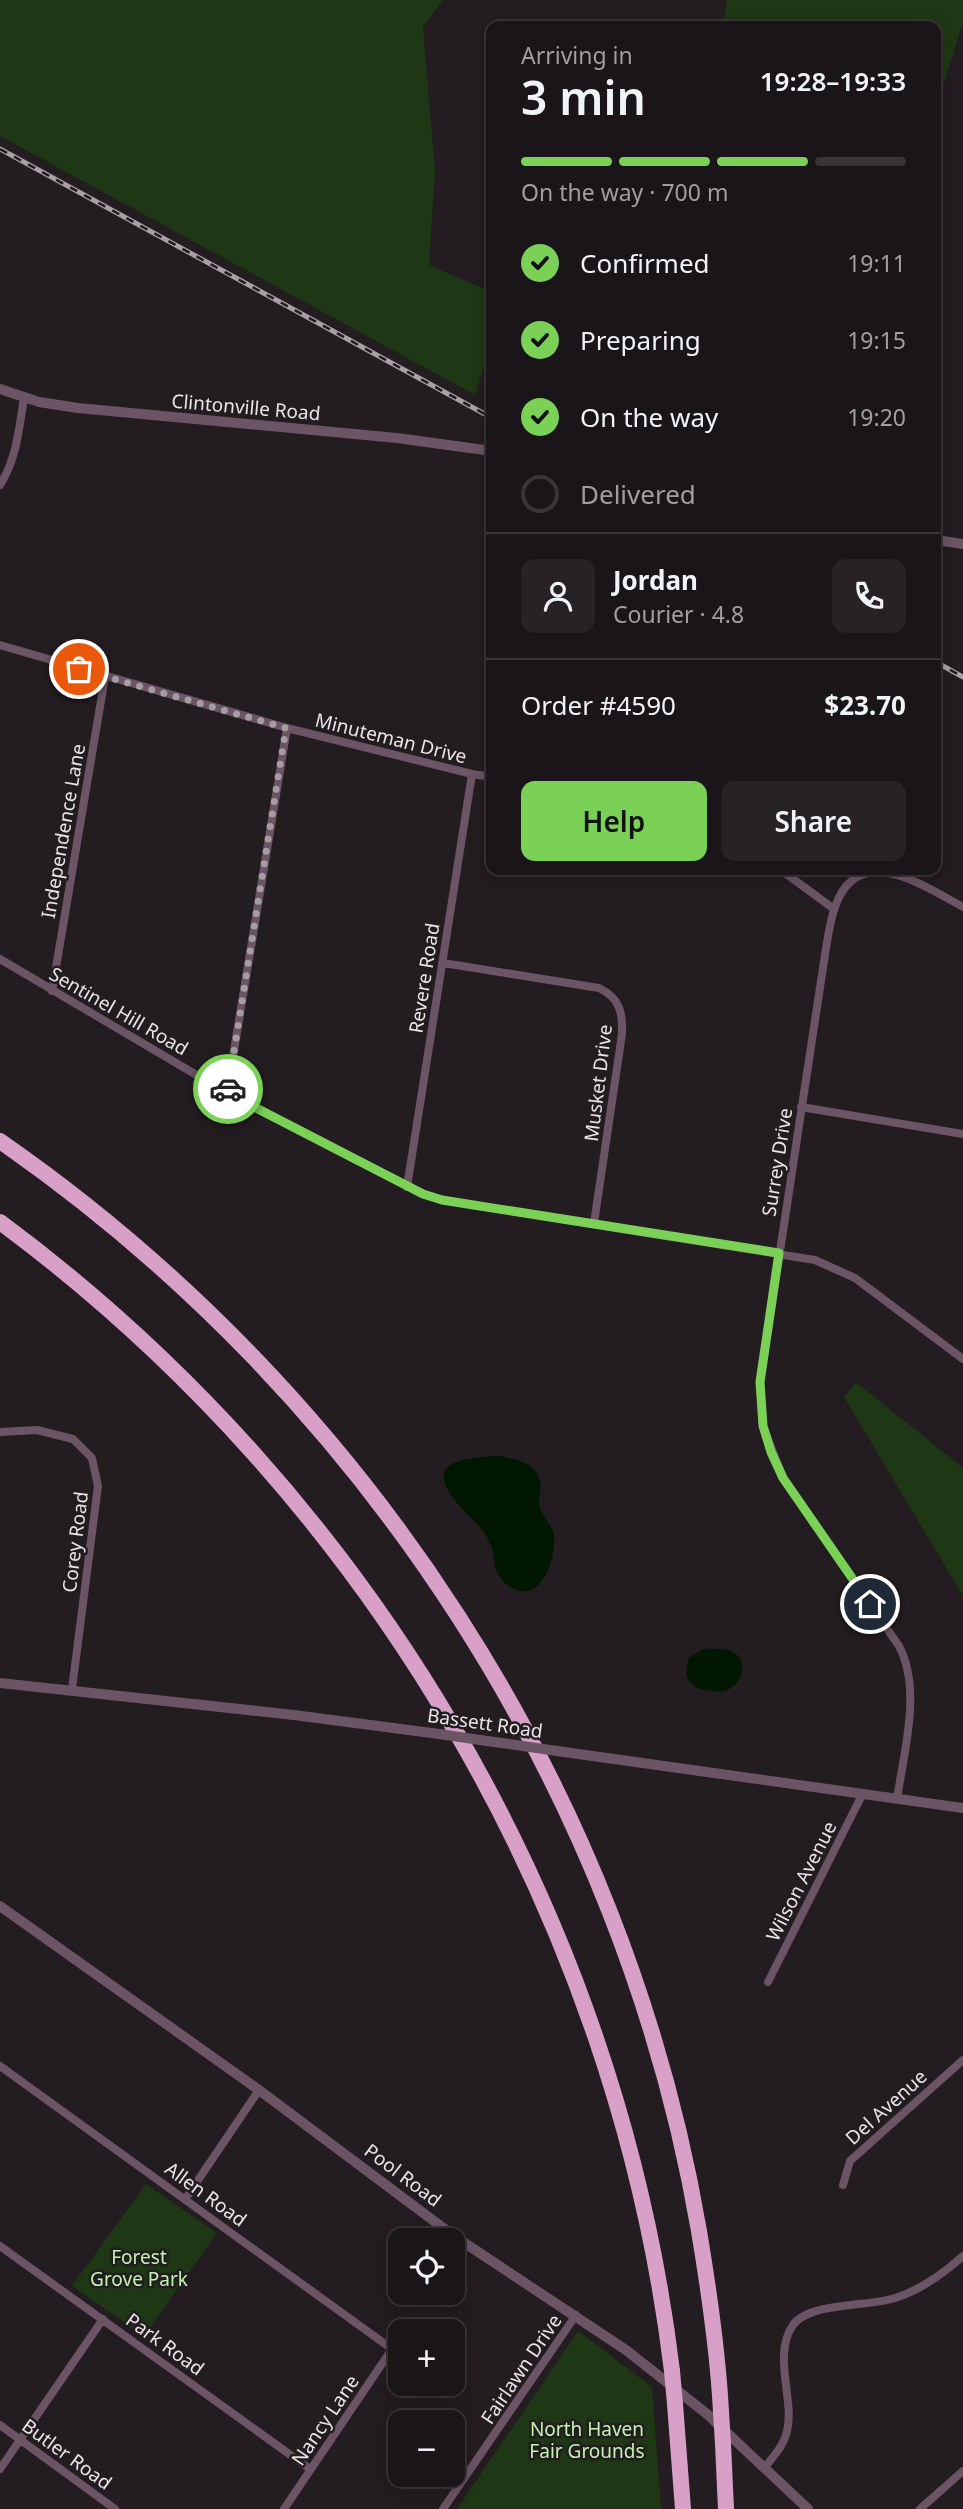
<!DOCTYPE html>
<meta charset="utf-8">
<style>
:root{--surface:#1a1519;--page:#272226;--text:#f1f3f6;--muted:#9f9fa2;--line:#383438;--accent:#7bd156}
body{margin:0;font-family:"Noto Sans",sans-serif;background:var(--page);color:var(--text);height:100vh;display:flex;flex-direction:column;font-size:26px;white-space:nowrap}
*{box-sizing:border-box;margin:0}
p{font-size:23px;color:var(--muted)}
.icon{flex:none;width:38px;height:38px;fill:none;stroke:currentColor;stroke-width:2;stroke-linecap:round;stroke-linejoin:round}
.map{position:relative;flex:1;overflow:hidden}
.sheet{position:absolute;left:486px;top:21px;width:455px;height:854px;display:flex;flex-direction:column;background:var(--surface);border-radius:14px;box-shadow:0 4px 18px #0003,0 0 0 2px var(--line)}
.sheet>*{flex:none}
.fabs{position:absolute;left:388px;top:2228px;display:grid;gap:14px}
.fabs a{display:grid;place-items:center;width:77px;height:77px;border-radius:14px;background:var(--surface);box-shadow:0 4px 18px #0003,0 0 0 2px var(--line);font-size:35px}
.pin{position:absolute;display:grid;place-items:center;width:60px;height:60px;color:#fff;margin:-30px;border:4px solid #fff;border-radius:50%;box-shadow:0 2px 7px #0007}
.courier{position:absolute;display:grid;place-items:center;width:70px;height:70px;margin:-35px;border:5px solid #7bd156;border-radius:50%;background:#fff;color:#222;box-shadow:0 2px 9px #0007}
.overview em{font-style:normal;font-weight:600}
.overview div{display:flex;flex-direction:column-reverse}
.overview{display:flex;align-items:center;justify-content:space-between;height:119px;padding:0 35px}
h1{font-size:46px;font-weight:600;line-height:52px}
.bar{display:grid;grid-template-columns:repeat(4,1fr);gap:10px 7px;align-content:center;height:84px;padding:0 35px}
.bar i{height:9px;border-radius:5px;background:var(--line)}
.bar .active{background:var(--accent)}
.bar p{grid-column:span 4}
.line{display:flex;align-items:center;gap:18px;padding:0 35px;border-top:2px solid var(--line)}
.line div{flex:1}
.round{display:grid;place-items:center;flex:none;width:74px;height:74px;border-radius:14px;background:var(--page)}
ol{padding:0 35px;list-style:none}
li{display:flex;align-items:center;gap:21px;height:77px}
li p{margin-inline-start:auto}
li .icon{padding:7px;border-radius:50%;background:var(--accent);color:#111;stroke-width:4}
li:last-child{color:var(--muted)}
li i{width:38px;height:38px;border:4px solid var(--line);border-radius:50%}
.action{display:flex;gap:14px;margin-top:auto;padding:14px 35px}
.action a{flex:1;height:80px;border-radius:14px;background:var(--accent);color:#111;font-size:28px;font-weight:600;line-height:80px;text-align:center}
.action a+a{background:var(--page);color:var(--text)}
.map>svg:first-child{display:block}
.green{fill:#1e3714}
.water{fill:#011700}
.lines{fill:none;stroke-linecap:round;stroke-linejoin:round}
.minor{stroke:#6b5564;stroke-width:8}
.tertiary{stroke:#6b5564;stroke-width:10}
.motorway{stroke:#d8a0c7;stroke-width:16}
.rail-casing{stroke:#a7a1a5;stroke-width:5}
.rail{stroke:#231c21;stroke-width:2.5;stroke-dasharray:8;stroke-linecap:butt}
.tertiary-bridge{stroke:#6b5564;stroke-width:10}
.motorway-bridge{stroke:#d8a0c7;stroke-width:16}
.done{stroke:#a49ea2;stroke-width:7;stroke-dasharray:0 12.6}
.route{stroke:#7bd156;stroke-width:9}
.labels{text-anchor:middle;stroke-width:5;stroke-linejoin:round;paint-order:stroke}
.street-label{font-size:19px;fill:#e9e4e7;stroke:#231c21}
.park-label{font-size:19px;fill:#bff6ab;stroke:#231c21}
</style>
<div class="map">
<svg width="963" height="2509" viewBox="0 0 963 2509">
<rect width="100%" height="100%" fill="#231c21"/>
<path class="green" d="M0 0H443L423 27 435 170 429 265 492 292V342L475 395 0 136Z
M727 0H963V22L941 93 936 92V26H723Z
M856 1382 963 1468V1596L844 1397Z
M146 2184 217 2233 144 2336 72 2286Z
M578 2331 652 2387 661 2509H457Z"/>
<path class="water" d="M497 1456C512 1458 536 1461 540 1481 542 1490 537 1499 540 1508 543 1517 550 1523 553 1532 558 1549 547 1588 527 1591 512 1593 499 1580 495 1567 494 1559 494 1553 491 1546 488 1539 485 1533 480 1527 469 1514 419 1474 459 1461 471 1457 484 1457 497 1456Z
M703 1649C711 1649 723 1648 731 1651 747 1658 745 1678 732 1687 726 1692 719 1692 711 1691 690 1688 682 1680 689 1658Z"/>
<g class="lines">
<path class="minor" d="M0 485C17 458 19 428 24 398
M0 645 287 728 472 774 492 777
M781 870 834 909
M0 959 227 1093 423 1194 442 1200 815 1260 855 1278 963 1359
M443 963 599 988C620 998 623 1013 622 1034L594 1223
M52 991 105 677
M227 1093 287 728
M801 1107 963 1134
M407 1187 472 774
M0 1432 37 1430 73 1439 92 1458 98 1486 72 1689
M897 1799C904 1751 922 1690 899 1646L783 1478 763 1426 760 1383 824 961C827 943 829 924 835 907 858 840 924 886 963 907
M768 1982 862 1795
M0 2066 392 2349 284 2509
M843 2185 850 2161 963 2060
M186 2198 259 2090
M0 2246 310 2469
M0 2425 115 2509
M765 2467C774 2456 784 2445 787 2431 795 2401 772 2355 793 2325 810 2302 868 2307 895 2298 921 2290 943 2274 963 2256
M0 2469 103 2319
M443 2509 576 2315
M920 2509 963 2471"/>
<path class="tertiary" d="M0 389 39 402 78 408 397 438 492 451
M936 540 963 544
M0 1683 294 1715 439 1734
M487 1741 509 1744
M557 1751 963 1808
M0 1906 259 2090 454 2236 626 2350 707 2414 808 2509"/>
<path class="motorway" d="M0 1141C365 1394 624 1792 699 2231 709 2291 718 2352 721 2412
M0 1222C369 1495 617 1915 672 2371
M675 2404 683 2509
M723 2444 726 2509"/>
<g class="rail-casing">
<path id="rail" d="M0 149 492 418
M936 662 963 677"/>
</g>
<use href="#rail" class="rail"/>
<path class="tertiary-bridge" d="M439 1734 487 1741
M509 1744 557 1751"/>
<path class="motorway-bridge" d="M672 2371 675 2404
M721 2412 723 2444"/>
</g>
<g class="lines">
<path class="done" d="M79 669 286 728 228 1089"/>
<path class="route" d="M228 1089 227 1093 423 1194 442 1200 779 1253 760 1382 763 1426 771 1452 783 1478 870 1604"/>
</g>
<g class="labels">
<g class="street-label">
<text transform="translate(246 407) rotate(5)" y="7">Clintonville Road</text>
<text transform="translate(391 738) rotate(14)" y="7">Minuteman Drive</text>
<text transform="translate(63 831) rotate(-80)" y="7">Independence Lane</text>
<text transform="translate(424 978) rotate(-81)" y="7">Revere Road</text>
<text transform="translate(119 1011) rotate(30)" y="7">Sentinel Hill Road</text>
<text transform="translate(598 1083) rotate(-83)" y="7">Musket Drive</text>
<text transform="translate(777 1162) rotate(-81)" y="7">Surrey Drive</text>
<text transform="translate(75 1542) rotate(-83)" y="7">Corey Road</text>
<text transform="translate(485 1723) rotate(8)" y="7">Bassett Road</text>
<text transform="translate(801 1881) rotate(-63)" y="7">Wilson Avenue</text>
<text transform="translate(886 2107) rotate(-42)" y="7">Del Avenue</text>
<text transform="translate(403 2175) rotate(37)" y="7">Pool Road</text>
<text transform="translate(206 2194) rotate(36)" y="7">Allen Road</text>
<text transform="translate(165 2344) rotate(36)" y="7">Park Road</text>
<text transform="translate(521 2369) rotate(-56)" y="7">Fairlawn Drive</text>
<text transform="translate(325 2420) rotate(-56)" y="7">Nancy Lane</text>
<text transform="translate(67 2454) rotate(36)" y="7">Butler Road</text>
</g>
<g class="park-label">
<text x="139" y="2264">Forest<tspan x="139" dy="22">Grove Park</tspan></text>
<text x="587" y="2436">North Haven<tspan x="587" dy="22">Fair Grounds</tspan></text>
</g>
</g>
</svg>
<div class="fabs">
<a><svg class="icon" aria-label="locate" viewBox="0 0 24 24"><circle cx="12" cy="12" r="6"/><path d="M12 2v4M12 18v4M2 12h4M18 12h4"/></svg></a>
<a>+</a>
<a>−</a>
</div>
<div class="pin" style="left:79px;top:669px;background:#ea580c"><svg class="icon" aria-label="bag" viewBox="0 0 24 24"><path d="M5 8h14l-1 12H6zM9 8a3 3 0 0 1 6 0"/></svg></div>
<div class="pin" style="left:870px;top:1604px;background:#1f2937"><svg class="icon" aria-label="home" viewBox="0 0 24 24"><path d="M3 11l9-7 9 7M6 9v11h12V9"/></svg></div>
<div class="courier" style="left:228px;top:1089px"><svg class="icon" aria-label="car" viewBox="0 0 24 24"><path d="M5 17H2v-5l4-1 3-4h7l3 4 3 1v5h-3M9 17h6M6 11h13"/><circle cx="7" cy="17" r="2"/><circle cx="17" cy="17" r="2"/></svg></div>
<section class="sheet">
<div class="overview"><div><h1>3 min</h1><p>Arriving in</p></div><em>19:28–19:33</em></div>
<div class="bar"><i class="active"></i><i class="active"></i><i class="active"></i><i></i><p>On the way · 700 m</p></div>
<ol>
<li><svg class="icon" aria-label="check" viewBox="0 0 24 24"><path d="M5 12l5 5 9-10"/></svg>Confirmed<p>19:11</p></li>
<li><svg class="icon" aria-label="check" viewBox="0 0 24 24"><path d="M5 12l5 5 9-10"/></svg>Preparing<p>19:15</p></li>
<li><svg class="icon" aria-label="check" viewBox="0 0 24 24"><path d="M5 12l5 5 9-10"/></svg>On the way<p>19:20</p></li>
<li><i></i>Delivered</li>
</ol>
<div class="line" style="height:126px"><a class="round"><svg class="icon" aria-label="person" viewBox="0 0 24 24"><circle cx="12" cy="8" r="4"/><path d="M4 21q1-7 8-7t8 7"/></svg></a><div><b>Jordan</b><p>Courier · 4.8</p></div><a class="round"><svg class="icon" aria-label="phone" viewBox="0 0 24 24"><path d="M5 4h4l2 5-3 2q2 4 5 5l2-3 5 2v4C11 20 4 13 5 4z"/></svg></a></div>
<div class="line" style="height:91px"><div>Order #4590</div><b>$23.70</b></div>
<div class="action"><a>Help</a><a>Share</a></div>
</section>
</div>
